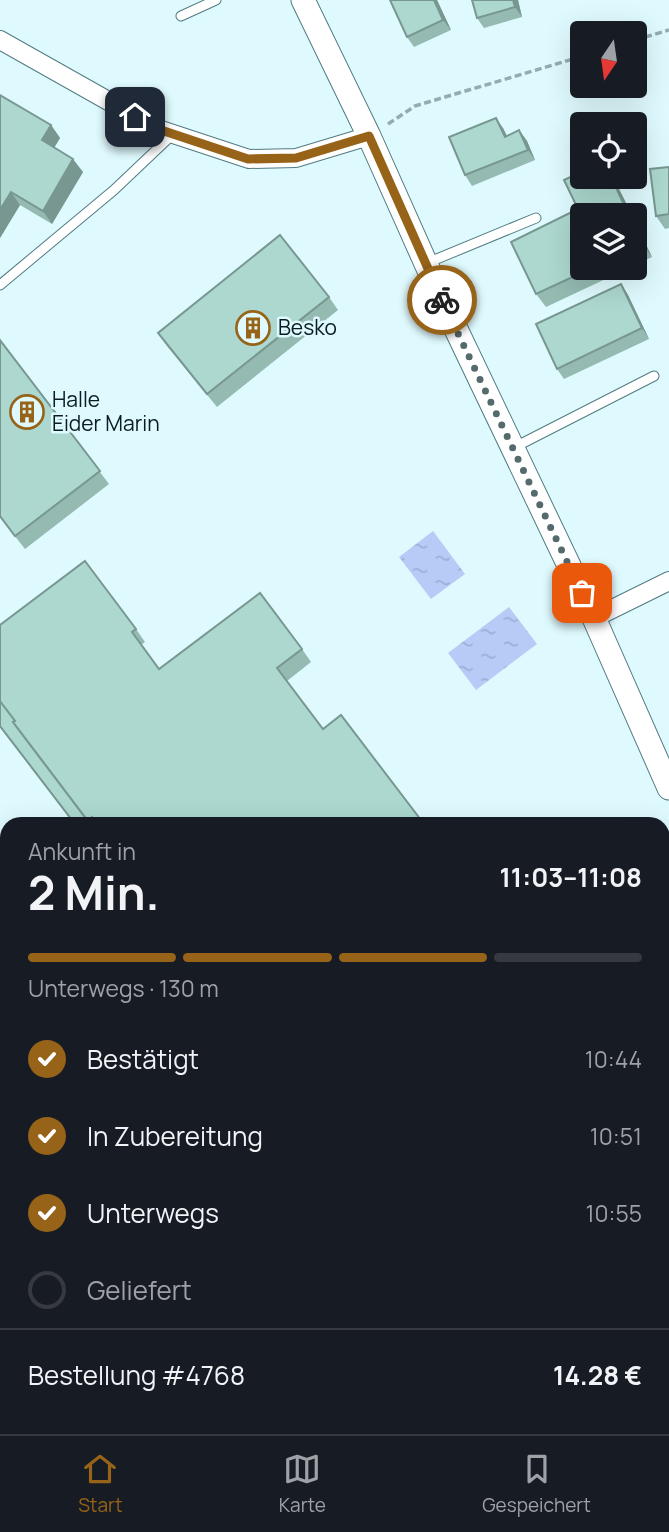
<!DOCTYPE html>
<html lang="de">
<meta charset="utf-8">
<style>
:root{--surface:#171b24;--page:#20242c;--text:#f1f3f6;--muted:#9ea1a6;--line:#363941;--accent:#976319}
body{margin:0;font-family:Manrope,sans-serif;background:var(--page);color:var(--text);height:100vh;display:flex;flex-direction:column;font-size:26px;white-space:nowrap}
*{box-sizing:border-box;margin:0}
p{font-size:23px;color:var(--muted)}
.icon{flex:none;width:38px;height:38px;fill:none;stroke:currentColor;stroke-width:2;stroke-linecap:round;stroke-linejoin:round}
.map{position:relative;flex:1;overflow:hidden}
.drawer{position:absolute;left:0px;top:817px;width:670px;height:618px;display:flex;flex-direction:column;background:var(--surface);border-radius:21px 21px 0 0;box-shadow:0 7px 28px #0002}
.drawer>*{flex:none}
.needle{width:46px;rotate:193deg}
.tools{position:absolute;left:570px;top:21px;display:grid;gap:14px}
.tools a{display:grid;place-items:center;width:77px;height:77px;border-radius:7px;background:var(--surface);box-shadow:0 7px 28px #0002;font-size:35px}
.pin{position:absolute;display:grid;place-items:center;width:60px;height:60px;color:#fff;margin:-30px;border-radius:14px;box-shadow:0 4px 10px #0006}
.courier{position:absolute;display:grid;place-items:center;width:70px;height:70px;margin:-35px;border:5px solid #976319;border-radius:50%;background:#fff;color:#222;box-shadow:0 2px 9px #0007}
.headline em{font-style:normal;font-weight:700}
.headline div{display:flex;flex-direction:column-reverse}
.headline{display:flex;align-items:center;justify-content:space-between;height:119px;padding:0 28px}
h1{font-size:46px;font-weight:700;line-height:52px}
.bar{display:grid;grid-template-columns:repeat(4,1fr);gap:10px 7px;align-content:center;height:84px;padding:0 28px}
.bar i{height:9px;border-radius:5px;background:var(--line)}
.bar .current{background:var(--accent)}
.bar p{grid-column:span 4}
.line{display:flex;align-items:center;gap:18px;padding:0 28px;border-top:2px solid var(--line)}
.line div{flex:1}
ol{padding:0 28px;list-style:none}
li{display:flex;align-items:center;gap:21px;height:77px}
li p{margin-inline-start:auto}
li .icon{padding:7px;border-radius:50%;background:var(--accent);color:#fff;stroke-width:4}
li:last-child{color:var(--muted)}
li i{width:38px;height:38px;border:4px solid var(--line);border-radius:50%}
.menu{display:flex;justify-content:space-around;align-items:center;height:98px;border-top:2px solid var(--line);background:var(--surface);font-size:19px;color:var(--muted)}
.menu a{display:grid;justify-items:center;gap:4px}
.menu .current{color:var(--accent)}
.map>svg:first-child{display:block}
.grass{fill:url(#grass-tufts)}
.forest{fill:url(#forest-firs)}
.water{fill:url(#water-ripples)}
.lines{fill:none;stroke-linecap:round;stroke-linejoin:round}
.service-casing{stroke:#517b82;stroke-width:11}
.minor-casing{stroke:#517b82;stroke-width:20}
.tertiary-casing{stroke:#517b82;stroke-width:25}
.path{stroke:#94acaf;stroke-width:3.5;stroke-dasharray:7 3.5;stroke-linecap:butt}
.service{stroke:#fff;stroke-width:9}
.minor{stroke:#fff;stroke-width:18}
.tertiary{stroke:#fff;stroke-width:23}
.wall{fill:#94bab2}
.shaded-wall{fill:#789791}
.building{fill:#acd8cf;stroke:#789791;stroke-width:2}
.done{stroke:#556a6d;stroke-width:7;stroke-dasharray:0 12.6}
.route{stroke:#976319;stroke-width:9}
.labels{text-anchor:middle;stroke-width:5;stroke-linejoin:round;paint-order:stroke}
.poi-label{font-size:21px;fill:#0a1c1f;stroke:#dffafe;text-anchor:start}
</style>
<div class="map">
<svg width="669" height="1434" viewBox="0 0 669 1434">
<defs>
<pattern id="grass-tufts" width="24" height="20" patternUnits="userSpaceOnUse" patternTransform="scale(1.75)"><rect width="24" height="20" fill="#a6d7b4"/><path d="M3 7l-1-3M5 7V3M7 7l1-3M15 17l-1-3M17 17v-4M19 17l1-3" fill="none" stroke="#8eb89a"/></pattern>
<pattern id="forest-firs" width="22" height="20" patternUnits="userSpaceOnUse" patternTransform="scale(1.75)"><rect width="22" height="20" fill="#7cca94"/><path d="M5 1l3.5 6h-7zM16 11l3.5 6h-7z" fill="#6aad7f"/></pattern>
<pattern id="water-ripples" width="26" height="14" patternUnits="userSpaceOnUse" patternTransform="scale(1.75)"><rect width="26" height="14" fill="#b6ccf7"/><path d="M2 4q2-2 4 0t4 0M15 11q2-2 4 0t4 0" fill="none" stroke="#9bafd3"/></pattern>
</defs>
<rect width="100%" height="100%" fill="#dffafe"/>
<path class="grass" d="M0 1130 7 1139V1351L0 1348Z
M209 1428H360L330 1434H213Z"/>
<path class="forest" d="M0 1348 7 1351V1428H209L213 1434H0Z"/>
<path class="water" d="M433 531 465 574 431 599 399 557Z
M509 607 537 644 476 690 448 653Z"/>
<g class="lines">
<g class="service-casing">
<path id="service" d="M181 16 216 0
M427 263 536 218
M0 285 114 190 173 134
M513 448 654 376"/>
</g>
<g class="minor-casing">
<path id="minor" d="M0 40 158 129 249 159 296 158 369 136
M594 618 669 581"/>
</g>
<g class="tertiary-casing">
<path id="tertiary" d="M303 0 369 136 444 304 594 618 669 788
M663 1337 669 1314
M638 1434 639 1428"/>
</g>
<path class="path" d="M635 40 669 30
M388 124 415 106 583 56
M0 1371 7 1374
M149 1428 164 1434
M263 1434 272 1428
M409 1434C455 1428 501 1430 547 1434"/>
<use href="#service" class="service"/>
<use href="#minor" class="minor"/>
<use href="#tertiary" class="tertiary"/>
</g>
<path class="wall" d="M437 0 451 30 414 47 407 37Z
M518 0 522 17 484 28 477 18Z
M0 95 51 125 60 138 54 148 83 172 52 224 20 205 0 238Z
M503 128 507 136 519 130 527 141 535 160 472 186 465 175Z
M583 140V177H613L632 215H583V268H629L546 307 536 294 578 209 583 171Z
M669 167V228L665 229 656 216Z
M635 222 652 257 635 265Z
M621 284 628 295 649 339 564 379 557 369Z
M329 297 338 310 217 407 167 346 158 333Z
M0 340 109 484 25 549 0 517Z
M136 629 145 642 141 645 159 669 302 649 311 662 287 681 323 729 424 824H74L0 727Z"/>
<path class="shaded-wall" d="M434 0H437L451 30 443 20Z
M513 0H518L522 17 515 7Z
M496 118 503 128 512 147 505 137Z
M51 125 60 138 51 153 42 140Z
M519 130 527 141 535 160 528 150Z
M73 159 83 172 52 224 43 211Z
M611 177H613L632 215H629Z
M11 192 20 205 0 238V210Z
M635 222 652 257 643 244 635 229Z
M621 284 628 295 649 339 642 328Z"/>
<path class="building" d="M390 0H434L443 20 407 37Z
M472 0H513L515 7 477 18Z
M0 95 51 125 42 140 73 159 43 211 11 192 0 210Z
M496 118 505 137 519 130 528 150 465 175 449 137Z
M583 140V171L571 145Z
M669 167V214L656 216 650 169Z
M583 171V177H611L629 215H583V268H592L536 294 511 242 578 209 564 180Z
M635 229 643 244 635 247Z
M280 235 329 297 207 394 158 333Z
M621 284 642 328 557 369 536 324Z
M0 340 100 471 15 536 0 516Z
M85 561 136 629 132 632 159 669 260 593 302 649 277 668 323 729 341 715 424 824H97L92 817 88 821 13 722 15 721 0 701V625Z
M0 701 15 721 13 722 15 725 90 824 94 820 97 824H75L0 726Z
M7 962V1044L0 1035V967Z"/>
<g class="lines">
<path class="done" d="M442 300 582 593"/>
<path class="route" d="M135 117 158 129 248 159 296 158 369 136 442 300"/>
</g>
<defs>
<g id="building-ring" transform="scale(1.75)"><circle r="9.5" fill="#dffafe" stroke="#976319" stroke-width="1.5"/><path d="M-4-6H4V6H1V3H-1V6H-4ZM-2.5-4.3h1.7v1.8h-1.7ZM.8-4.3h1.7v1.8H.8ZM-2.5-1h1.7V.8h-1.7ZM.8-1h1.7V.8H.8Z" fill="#976319"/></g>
</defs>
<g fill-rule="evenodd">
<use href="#building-ring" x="253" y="328"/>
<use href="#building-ring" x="27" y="412"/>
</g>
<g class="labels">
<g class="poi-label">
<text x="278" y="335">Besko</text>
<text x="52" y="407">Halle<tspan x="52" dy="24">Eider Marin</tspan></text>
</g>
</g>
</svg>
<div class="tools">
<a><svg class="needle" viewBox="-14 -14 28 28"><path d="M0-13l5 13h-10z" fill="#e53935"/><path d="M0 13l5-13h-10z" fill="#9ea1a6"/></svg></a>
<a><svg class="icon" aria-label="locate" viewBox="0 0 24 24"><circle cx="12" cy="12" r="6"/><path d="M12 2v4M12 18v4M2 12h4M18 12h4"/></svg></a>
<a><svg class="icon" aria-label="layers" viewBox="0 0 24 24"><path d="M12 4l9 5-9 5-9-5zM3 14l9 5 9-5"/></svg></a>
</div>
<div class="pin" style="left:582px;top:593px;background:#ea580c"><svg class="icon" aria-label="bag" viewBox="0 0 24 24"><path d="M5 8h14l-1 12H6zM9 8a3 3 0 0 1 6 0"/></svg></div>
<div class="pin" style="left:135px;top:117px;background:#1f2937"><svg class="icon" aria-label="home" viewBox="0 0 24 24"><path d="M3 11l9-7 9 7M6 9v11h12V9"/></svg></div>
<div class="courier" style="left:442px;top:300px"><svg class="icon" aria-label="bike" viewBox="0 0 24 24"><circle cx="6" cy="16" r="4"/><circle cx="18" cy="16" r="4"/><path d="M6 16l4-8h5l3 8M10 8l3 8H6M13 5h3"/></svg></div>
<section class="drawer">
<div class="headline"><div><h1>2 Min.</h1><p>Ankunft in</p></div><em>11:03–11:08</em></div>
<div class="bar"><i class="current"></i><i class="current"></i><i class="current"></i><i></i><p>Unterwegs · 130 m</p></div>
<ol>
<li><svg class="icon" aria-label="check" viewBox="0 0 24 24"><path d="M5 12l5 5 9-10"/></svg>Bestätigt<p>10:44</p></li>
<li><svg class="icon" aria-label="check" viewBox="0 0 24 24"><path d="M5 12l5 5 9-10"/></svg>In Zubereitung<p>10:51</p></li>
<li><svg class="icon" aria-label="check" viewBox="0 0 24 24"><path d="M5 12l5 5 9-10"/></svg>Unterwegs<p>10:55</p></li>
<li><i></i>Geliefert</li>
</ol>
<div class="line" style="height:91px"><div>Bestellung #4768</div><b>14.28 €</b></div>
</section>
</div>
<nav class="menu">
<a class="current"><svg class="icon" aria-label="home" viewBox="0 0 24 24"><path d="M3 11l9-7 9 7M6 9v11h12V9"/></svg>Start</a>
<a><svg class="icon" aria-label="map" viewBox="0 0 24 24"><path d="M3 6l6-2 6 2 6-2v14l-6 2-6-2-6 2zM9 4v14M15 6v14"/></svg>Karte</a>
<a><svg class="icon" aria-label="saved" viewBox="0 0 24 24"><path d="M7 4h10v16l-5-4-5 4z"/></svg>Gespeichert</a>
</nav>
